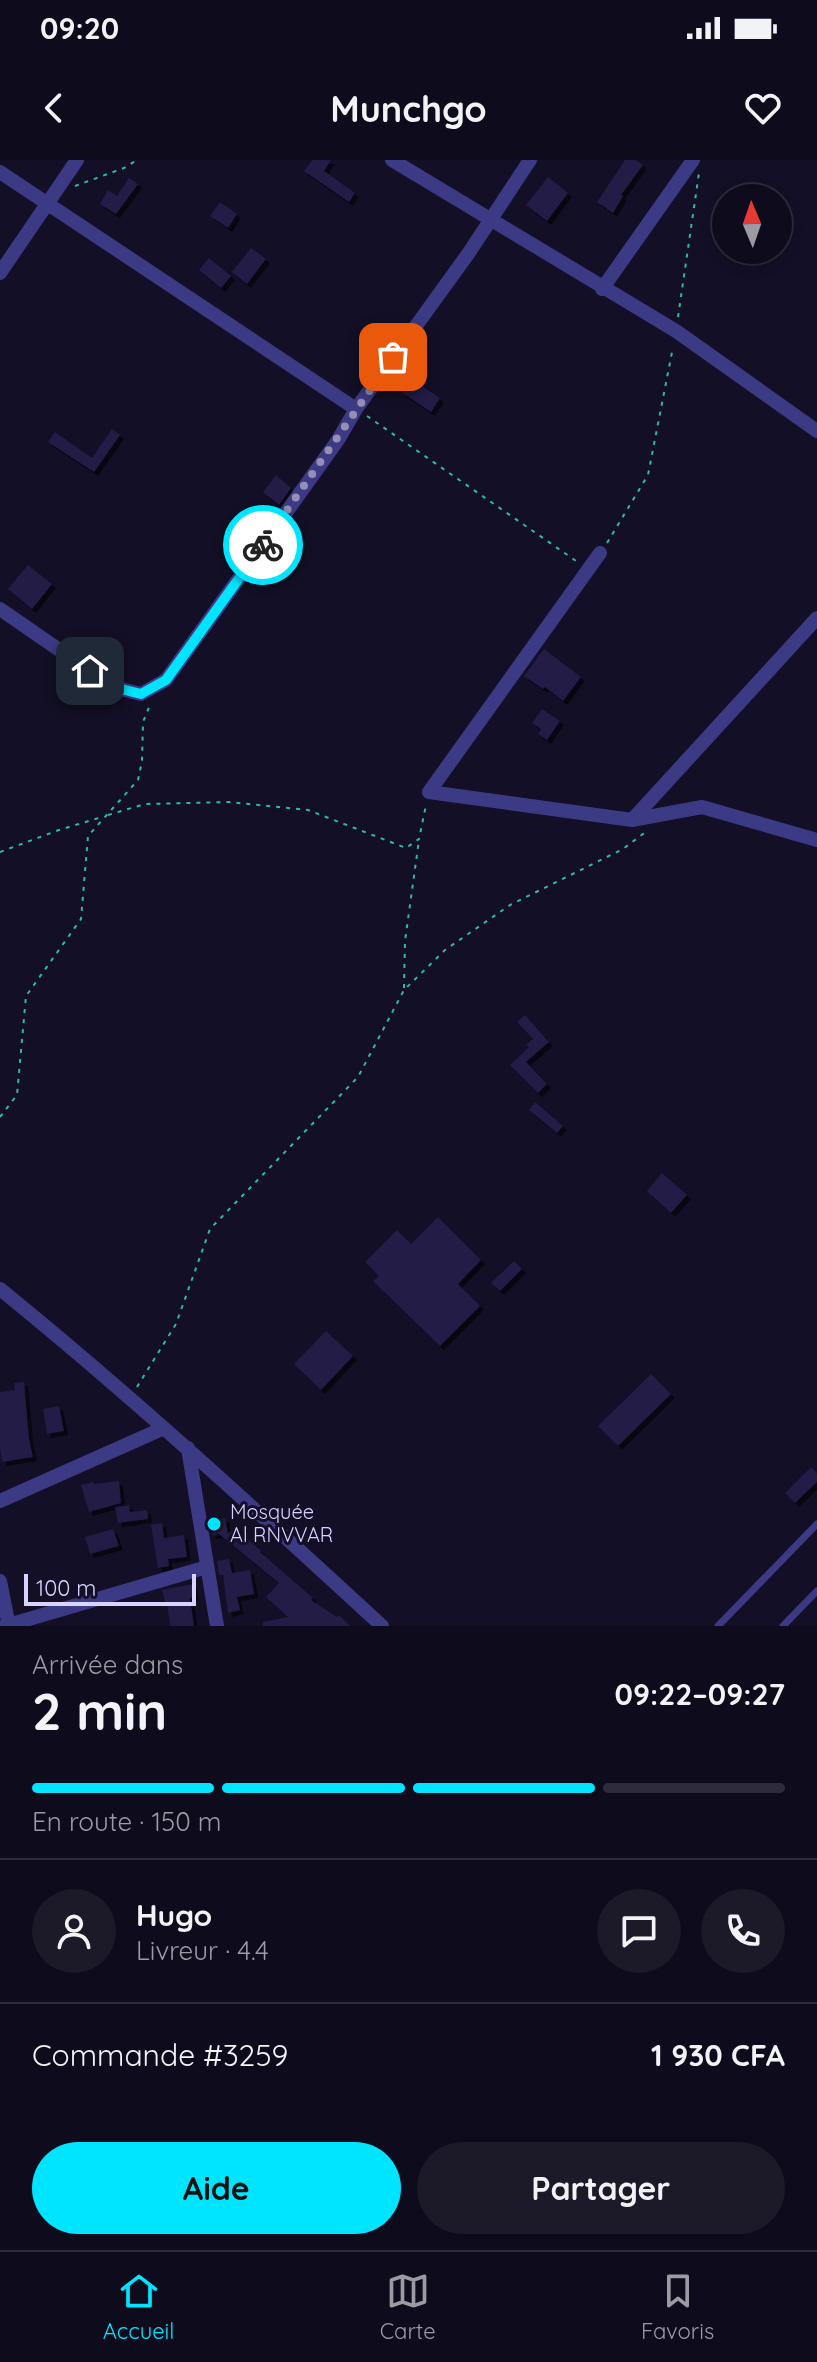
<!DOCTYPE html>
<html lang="fr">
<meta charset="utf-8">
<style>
:root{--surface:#0e0b1c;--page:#1c1929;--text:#f1f3f6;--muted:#9b9ba3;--line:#2e2b3b;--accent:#00e5ff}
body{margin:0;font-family:Quicksand,sans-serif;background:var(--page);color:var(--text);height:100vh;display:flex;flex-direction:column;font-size:30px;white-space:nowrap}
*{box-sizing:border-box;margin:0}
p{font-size:26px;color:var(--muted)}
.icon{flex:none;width:44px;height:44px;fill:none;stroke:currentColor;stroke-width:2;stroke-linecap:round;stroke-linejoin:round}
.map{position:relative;height:1466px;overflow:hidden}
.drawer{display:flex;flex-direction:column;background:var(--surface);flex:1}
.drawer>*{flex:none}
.needle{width:52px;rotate:358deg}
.fabs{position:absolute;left:712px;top:24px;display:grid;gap:16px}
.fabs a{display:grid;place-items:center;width:80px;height:80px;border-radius:50%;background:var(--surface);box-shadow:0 4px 12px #0003,0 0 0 2px var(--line);font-size:40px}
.scale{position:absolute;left:24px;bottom:20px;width:172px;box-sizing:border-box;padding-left:8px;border:4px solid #d9d4ff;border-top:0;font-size:22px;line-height:28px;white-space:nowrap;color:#d9d4ff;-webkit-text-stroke:6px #130f26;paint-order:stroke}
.pin{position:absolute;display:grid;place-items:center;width:68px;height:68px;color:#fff;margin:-34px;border-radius:16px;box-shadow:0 4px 12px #0006}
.courier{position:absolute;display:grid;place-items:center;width:80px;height:80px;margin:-40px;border:6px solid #00e5ff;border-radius:50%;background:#fff;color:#222;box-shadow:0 2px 10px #0007}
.summary em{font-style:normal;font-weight:800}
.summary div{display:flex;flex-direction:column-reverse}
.summary{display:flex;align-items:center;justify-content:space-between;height:136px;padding:0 32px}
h1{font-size:52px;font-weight:800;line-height:60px}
.bar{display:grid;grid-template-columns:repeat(4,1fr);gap:12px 8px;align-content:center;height:96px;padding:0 32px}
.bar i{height:10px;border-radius:6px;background:var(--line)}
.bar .on{background:var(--accent)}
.bar p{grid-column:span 4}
.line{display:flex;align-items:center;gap:20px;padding:0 32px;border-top:2px solid var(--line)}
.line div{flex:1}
.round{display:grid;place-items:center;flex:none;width:84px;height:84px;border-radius:42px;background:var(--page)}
.cta{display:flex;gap:16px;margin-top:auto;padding:16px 32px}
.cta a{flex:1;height:92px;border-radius:48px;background:var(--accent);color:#111;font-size:32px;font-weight:800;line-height:92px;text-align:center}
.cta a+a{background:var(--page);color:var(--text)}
.status{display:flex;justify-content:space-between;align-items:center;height:56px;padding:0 40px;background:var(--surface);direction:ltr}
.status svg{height:22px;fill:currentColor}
header{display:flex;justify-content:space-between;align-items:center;height:104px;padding:0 32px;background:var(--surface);font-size:36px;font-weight:800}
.dock{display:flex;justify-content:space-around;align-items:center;height:112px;border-top:2px solid var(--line);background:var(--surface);font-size:22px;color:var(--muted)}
.dock a{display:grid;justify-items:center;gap:4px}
.dock .on{color:var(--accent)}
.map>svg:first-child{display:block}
.building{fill:#241b47;filter:url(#shadow)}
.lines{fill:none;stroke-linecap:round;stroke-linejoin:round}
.path{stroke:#2fb8b0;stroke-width:2;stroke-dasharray:4 6;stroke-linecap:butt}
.service{stroke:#3d3a85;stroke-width:7}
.minor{stroke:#3d3a85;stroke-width:14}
.done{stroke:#948fb3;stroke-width:8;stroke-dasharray:0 14.4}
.route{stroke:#00e5ff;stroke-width:10}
.poi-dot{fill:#00e5ff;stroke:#130f26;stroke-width:3}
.labels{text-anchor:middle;stroke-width:6;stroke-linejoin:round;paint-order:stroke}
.poi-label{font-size:20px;fill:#d9d4ff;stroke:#130f26;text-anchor:start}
</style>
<div class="status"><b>09:20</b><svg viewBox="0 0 49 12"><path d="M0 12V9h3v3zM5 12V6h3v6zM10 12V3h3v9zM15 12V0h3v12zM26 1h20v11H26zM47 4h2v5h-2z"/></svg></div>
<header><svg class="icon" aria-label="back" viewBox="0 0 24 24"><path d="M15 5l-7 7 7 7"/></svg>Munchgo<svg class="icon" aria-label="heart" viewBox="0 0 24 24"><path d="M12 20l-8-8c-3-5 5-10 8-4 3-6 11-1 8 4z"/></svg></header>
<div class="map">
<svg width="817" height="1466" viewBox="0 0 817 1466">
<defs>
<filter id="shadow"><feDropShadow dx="4" dy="4" stdDeviation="0" flood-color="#0009"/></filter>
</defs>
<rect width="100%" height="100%" fill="#130f26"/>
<path class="building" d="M313 0H331L324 11 355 33 349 42 304 11Z
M625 0H636L643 5 621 35 623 36 613 53 597 42Z
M548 17 568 33 547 61 526 45Z
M129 18 138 24 116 54 100 44 108 30 117 36Z
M220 42 237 54 228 68 210 56Z
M251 88 266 99 247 124 232 112Z
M209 98 231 116 221 128 199 110Z
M410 218 440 238 431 252 401 232Z
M112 269 120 275 94 312 48 282 55 272 92 298Z
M276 315 291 328 279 345 263 332Z
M28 405 52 424 32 449 8 429Z
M544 489 581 517 563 541 545 527 543 529 524 516Z
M542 549 560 561 547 580 538 574 541 569 532 563Z
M525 855 549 882 526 902 547 924 538 933 510 905 529 887 526 885 533 879 517 862Z
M535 942 563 966 557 973 529 950Z
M662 1013 687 1035 671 1053 647 1031Z
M438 1057 481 1100 458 1124 480 1146 440 1186 373 1121 379 1116 365 1102 397 1070 411 1084Z
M514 1101 522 1109 500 1131 491 1123Z
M326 1171 353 1196 321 1230 294 1204Z
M651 1214 671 1234 618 1286 598 1266Z
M24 1222 29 1279 33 1297 2 1302 0 1288V1232L15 1230 14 1223Z
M59 1246 64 1271 47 1274 43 1249Z
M811 1307 817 1313V1322L795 1343 785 1333Z
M119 1321 121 1343 89 1352 81 1325 93 1322 94 1324Z
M129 1345 130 1352 147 1350 148 1359 118 1363 115 1347Z
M225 1358 228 1374 234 1367 261 1391 260 1392 313 1438 311 1440 337 1457 339 1455 350 1466H263V1462L288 1457 266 1437 279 1423 219 1374 212 1375 210 1361Z
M162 1363 164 1378 184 1375 187 1397 168 1399 169 1406 158 1408 151 1365Z
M113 1369 119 1386 90 1394 85 1377Z
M229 1399 232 1413 250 1410 254 1434 237 1437 240 1450 228 1453 223 1415H219L217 1401Z
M193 1424 195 1437 190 1438 194 1466H170L167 1442H165L162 1430Z"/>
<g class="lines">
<path class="path" d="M75 26 124 8 137 0
M678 157 699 13
M367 256 579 403
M607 383 648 315 673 187
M108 655 145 644 229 642 308 650 406 688 419 679 426 645
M0 692 59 670 102 657
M404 828 405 781 419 680
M0 957 17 935 26 836 81 759 88 676 138 620 142 601 143 562 150 545
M137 1227 176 1164 210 1069 358 917 404 830 445 790 510 745 623 689 647 671"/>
<path class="service" d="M718 1466 817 1364
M783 1466 817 1431"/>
<path class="minor" d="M392 0 676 171 817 271
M0 12 356 249
M0 113 77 0
M602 129 693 0
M600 393 429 632 632 660 702 647 817 680
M0 449 113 527 141 534 166 520 338 280 356 249 468 94 530 0
M632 660 817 458
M0 1129C132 1236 257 1351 382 1466
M188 1288 217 1466
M0 1341 164 1268
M0 1421 9 1466
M5 1466 207 1407"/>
</g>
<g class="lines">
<path class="done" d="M263 385 393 197"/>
<path class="route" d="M90 511 113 527 141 534 166 520 263 385"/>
</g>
<circle class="poi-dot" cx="214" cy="1364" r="8"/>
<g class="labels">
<g class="poi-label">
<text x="230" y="1359">Mosquée<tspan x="230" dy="23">Al RNVVAR</tspan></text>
</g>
</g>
</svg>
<div class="fabs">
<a><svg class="needle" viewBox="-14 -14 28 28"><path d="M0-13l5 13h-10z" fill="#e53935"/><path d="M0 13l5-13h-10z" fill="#9b9ba3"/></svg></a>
</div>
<div class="scale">100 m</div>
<div class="pin" style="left:393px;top:197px;background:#ea580c"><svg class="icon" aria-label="bag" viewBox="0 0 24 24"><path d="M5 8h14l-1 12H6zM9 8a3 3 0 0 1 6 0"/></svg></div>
<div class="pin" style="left:90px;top:511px;background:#1f2937"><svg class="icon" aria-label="home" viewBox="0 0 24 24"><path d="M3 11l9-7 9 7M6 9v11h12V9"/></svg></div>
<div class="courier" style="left:263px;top:385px"><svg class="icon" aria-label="bike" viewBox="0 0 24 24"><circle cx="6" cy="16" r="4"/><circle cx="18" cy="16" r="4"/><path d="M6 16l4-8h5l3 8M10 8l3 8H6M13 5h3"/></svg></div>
</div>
<section class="drawer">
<div class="summary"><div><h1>2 min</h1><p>Arrivée dans</p></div><em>09:22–09:27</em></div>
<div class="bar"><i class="on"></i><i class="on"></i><i class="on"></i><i></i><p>En route · 150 m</p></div>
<div class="line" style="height:144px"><a class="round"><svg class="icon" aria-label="person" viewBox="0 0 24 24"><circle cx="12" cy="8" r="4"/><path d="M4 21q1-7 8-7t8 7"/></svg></a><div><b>Hugo</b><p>Livreur · 4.4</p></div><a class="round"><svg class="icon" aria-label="chat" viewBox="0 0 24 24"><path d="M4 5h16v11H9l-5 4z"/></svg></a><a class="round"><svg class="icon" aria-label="phone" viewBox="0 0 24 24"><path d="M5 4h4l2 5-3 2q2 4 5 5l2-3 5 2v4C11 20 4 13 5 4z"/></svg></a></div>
<div class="line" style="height:104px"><div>Commande #3259</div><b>1 930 CFA</b></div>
<div class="cta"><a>Aide</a><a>Partager</a></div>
</section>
<nav class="dock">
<a class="on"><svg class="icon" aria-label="home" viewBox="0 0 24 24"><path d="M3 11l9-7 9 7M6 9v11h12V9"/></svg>Accueil</a>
<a><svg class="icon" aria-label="map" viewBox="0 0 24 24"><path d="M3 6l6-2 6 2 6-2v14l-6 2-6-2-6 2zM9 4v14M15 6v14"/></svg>Carte</a>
<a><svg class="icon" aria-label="saved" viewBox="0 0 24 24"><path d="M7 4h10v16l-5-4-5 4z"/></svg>Favoris</a>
</nav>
